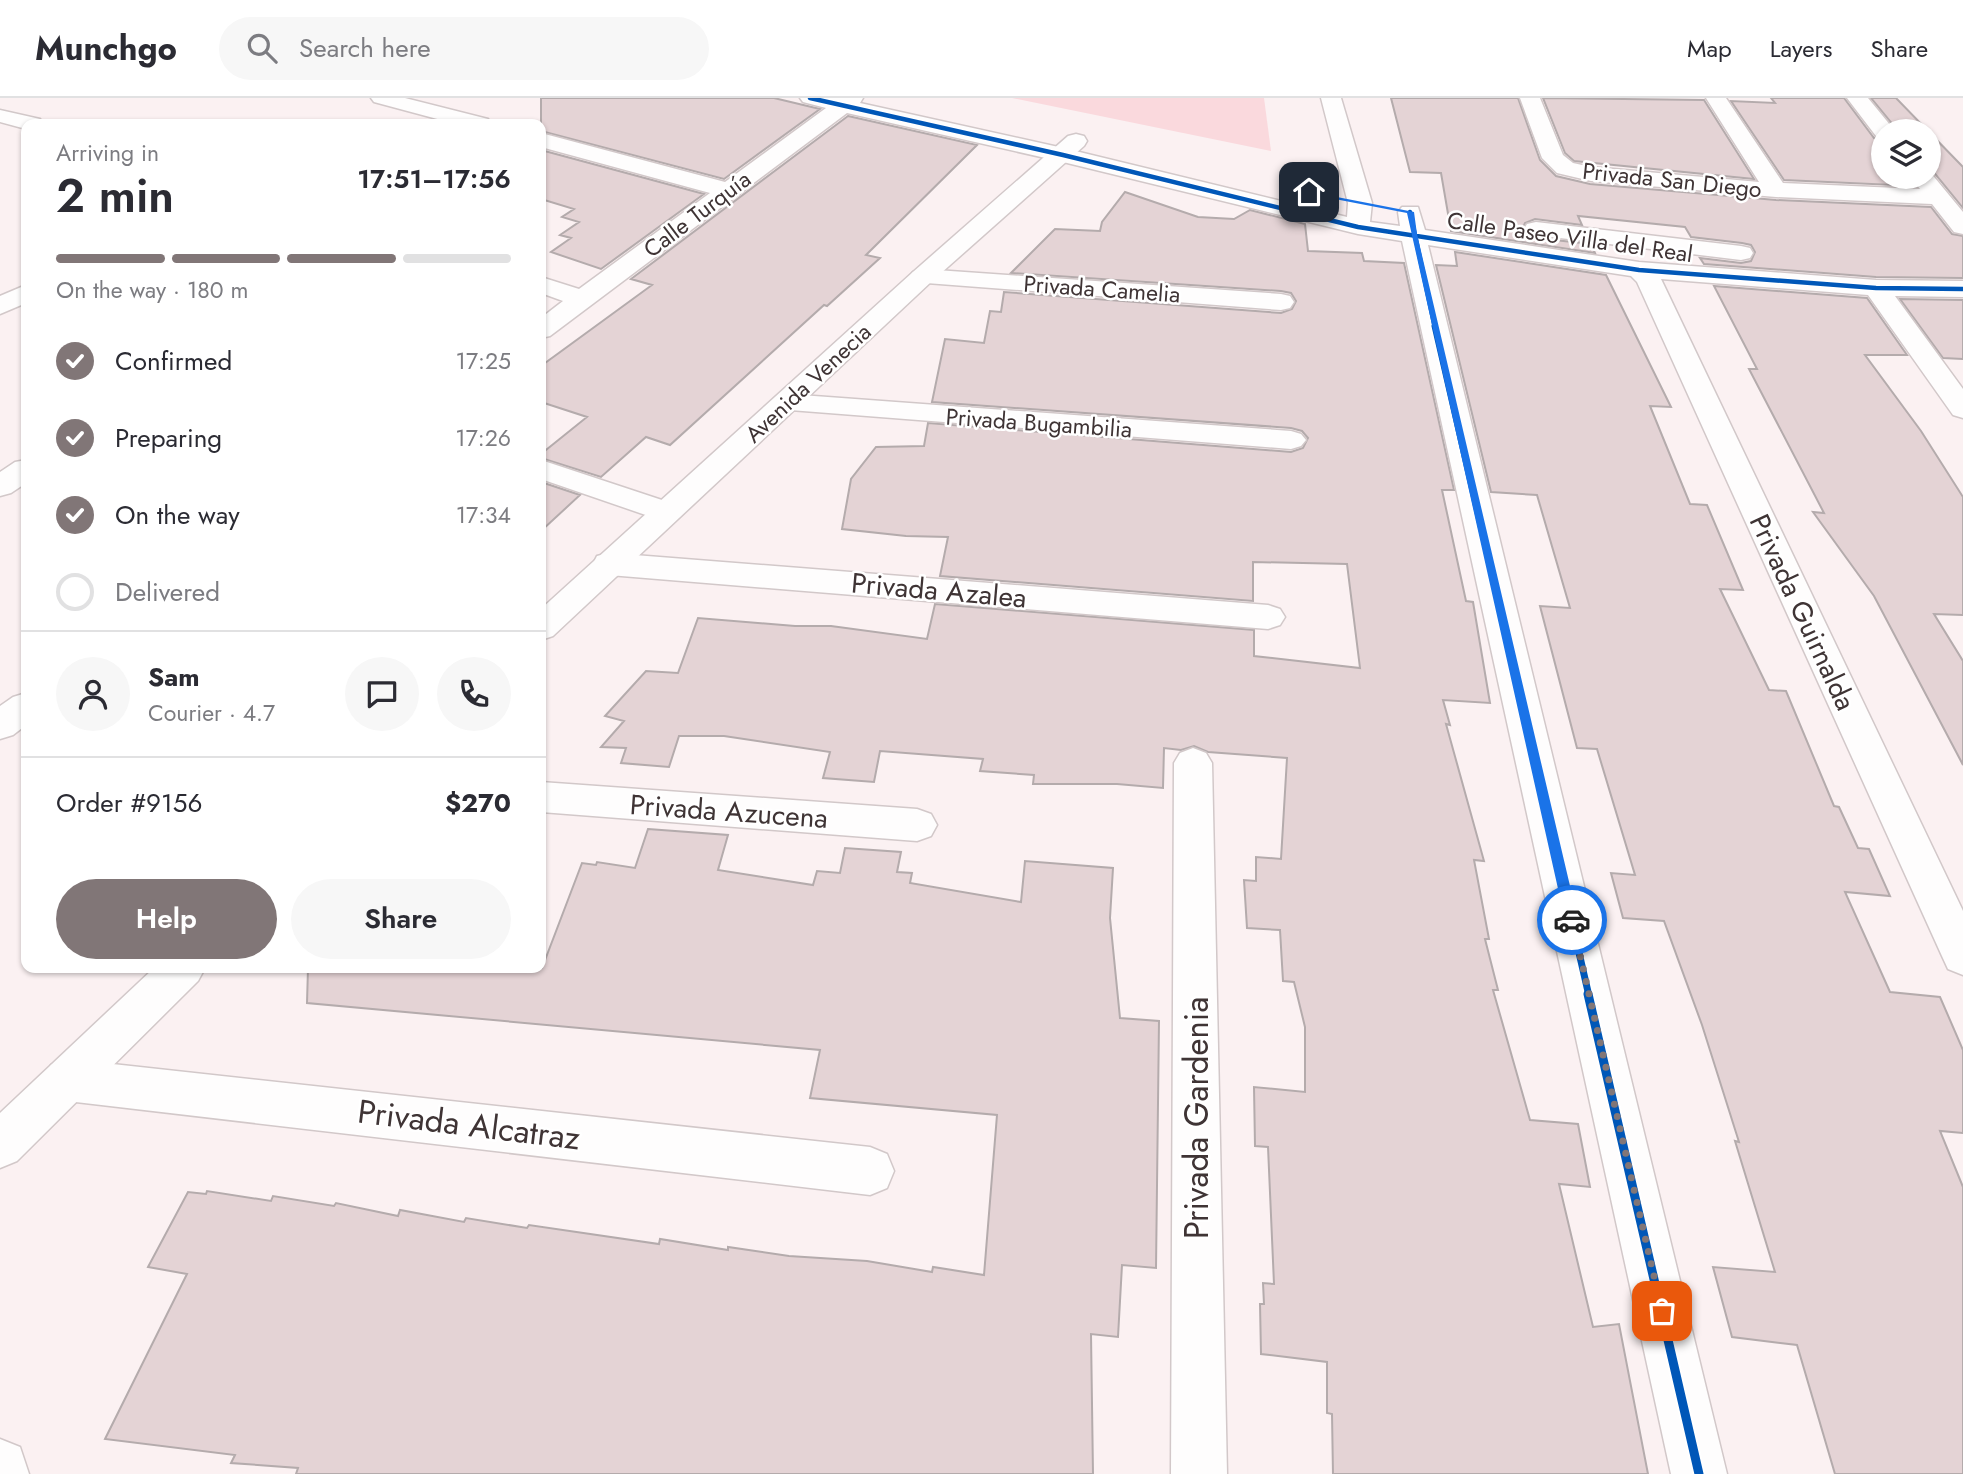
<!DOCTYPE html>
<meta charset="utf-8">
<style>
:root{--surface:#fff;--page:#f7f7f7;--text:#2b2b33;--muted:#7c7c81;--line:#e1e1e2;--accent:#817677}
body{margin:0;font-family:Jost,sans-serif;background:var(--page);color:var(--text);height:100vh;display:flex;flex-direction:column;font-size:26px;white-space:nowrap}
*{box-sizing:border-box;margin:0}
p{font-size:23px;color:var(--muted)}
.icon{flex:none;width:38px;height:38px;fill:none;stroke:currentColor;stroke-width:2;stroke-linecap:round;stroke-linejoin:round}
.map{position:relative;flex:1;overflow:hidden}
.panel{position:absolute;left:21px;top:21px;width:525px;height:854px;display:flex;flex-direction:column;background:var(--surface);border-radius:14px;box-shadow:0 2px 5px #0004}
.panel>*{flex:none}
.tools{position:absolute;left:1871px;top:21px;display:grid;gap:14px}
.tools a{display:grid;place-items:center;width:70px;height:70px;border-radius:50%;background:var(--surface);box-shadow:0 2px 5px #0004;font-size:35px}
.pin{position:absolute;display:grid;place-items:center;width:60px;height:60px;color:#fff;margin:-30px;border-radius:14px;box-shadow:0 4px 10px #0006}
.courier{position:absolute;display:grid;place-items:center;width:70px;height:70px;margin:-35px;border:5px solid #1a73e8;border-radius:50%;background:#fff;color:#222;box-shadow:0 2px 9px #0007}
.summary em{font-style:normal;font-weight:600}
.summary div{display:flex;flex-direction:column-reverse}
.summary{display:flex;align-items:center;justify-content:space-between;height:119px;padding:0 35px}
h1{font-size:46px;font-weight:600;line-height:52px}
.bar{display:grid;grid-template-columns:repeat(4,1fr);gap:10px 7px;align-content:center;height:84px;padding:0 35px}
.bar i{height:9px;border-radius:5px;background:var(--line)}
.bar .selected{background:var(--accent)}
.bar p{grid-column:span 4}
.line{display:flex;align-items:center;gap:18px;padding:0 35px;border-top:2px solid var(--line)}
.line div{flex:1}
.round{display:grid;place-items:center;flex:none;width:74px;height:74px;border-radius:37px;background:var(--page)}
ol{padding:0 35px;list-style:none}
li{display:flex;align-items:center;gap:21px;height:77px}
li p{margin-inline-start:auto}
li .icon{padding:7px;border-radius:50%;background:var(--accent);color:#fff;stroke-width:4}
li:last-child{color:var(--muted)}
li i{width:38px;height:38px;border:4px solid var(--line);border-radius:50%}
.primary-button{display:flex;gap:14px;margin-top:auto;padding:14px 35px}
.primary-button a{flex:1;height:80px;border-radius:42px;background:var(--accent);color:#fff;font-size:28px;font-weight:600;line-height:80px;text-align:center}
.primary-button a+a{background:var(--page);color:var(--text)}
header{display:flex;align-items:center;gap:42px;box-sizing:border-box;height:98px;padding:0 35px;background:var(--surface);border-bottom:2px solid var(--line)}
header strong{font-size:33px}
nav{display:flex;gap:38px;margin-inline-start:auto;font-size:24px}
.search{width:490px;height:63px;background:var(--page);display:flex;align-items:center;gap:18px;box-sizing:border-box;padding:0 24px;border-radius:38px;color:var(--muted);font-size:26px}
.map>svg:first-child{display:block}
.green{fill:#fad9dd}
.building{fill:#e4d3d5;stroke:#b4abac;stroke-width:2}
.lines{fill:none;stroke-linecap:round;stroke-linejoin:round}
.minor-casing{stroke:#d2c8c9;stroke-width:3}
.major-casing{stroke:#d2c8c9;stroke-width:3}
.minor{fill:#fefdfd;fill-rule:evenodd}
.major{fill:#fefdfd;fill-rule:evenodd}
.cycleway-far3-casing{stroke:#fff;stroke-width:7}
.cycleway-far2-casing{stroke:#fff;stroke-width:9}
.cycleway-far1-casing{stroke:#fff;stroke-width:11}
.cycleway-casing{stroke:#fff;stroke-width:13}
.cycleway-far3{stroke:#0057b8;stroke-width:4.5}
.cycleway-far2{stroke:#0057b8;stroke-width:5}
.cycleway-far1{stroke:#0057b8;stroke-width:7}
.cycleway{stroke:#0057b8;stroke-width:9}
.route{fill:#1a73e8}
.done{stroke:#817677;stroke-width:7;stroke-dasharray:0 12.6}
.labels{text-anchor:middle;stroke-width:5;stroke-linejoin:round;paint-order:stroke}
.far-street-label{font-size:23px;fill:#3f3435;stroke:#fff}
.street-label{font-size:28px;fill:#3f3435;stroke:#fff}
.near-street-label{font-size:33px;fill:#3f3435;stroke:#fff}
</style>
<header>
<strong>Munchgo</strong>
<div class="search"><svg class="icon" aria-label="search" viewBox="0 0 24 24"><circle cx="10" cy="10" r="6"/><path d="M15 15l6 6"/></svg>Search here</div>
<nav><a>Map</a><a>Layers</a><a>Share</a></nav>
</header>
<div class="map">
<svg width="1963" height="1376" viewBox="0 0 1963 1376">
<rect width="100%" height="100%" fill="#fbf1f2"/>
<path class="green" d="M1012 0H1264L1271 53Z"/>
<path class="building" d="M541 0H774L820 11 724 81 541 33Z
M1391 0H1518L1540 62 1556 78 1590 86 1776 102 1931 109 1952 136 1963 138V180L1876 179 1704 166 1700 160 1741 165 1751 163 1755 154 1751 147 1742 145 1691 139 1685 129 1578 118 1582 127 1535 121 1525 125 1522 132 1527 139 1591 146 1595 155 1451 133 1441 75 1410 74Z
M1543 0 1704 2 1754 81 1574 63 1565 55Z
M1771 0H1844L1874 40 1883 41V79H1908L1915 88 1784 82 1731 3 1775 5Z
M1871 0H1896L1928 33H1898Z
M848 18 977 47 866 157 880 160 827 208 824 207 670 347 646 339 601 379 541 360V356L587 319 541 304V268L652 187 631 181Z
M1928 33 1963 69V110L1932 72H1928Z
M541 52 704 96 601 171 551 154 571 140 560 137 579 124 562 119 574 111 541 101Z
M1125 94 1198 119 1234 121 1250 112 1305 126 1308 153 1362 155 1364 163 1404 165 1454 392H1442L1466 503 1473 504 1490 605 1443 602 1450 627 1446 626 1484 763 1474 762 1489 841H1485L1498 892H1493L1530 1022 1578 1026 1590 1089 1559 1086 1593 1229 1619 1226 1648 1376H1333L1332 1316 1327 1315V1264L1261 1256 1260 1206H1264L1263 1185 1274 1186 1268 1049 1255 1048 1254 989 1305 994V929L1294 884 1283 883 1280 832 1247 830 1244 782 1256 783V759L1281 761 1287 660 1208 654 1194 648 1181 652 1164 650 1163 690 1117 686H1033L1034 677 980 673 983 661 880 653 874 684 823 680 830 654 724 638H679L669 669 621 665 626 650 601 649 624 623 605 618 646 573 678 575 698 520 795 528H831L927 541 935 506 1254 532V558L1360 570 1347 466 1253 464V503L940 478 948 439 906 438 842 431 851 381 876 349 924 348 928 325 1291 354 1303 350 1308 340 1302 333 1291 330 932 304 945 241 984 245 990 213 1001 214 1004 194 1281 215 1292 211 1296 203 1291 195 1281 193 1011 175 1055 131 1100 133 1102 124Z
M1455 154 1606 177 1671 309 1650 308 1690 406 1707 407 1743 492 1720 491 1769 592 1786 593 1834 708 1839 709 1858 750 1869 751 1890 798 1845 794 1890 894 1940 899 1963 952V1035L1940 1033 1963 1089V1376H1835L1797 1247 1732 1239 1713 1169 1775 1174 1735 1043 1739 1044 1702 927 1664 823 1623 820 1611 775 1635 777 1597 651 1577 650 1540 508 1570 510 1537 397 1491 394 1436 167 1457 168Z
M1714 188 1867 200 1907 257H1865L1921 333 1963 399V517L1934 516 1963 563V667L1874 498 1813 414 1824 415 1749 271H1757Z
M1900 201 1963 202V261L1943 260Z
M541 384 580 397 541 433Z
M648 731 728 737 718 772 813 787 817 773 840 775 845 750 901 754 897 774 912 775 910 785 1021 804 1025 763 1113 770 1110 820 1120 920 1159 923 1156 1170 1122 1167 1118 1239 1091 1236 1093 1376H296L298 1370 231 1365 235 1357 105 1341 187 1176 148 1169 188 1094 206 1096 207 1093 271 1103 273 1098 334 1108 336 1105 398 1118 400 1112 464 1124 466 1120 527 1130 529 1127 659 1146 660 1141 728 1152V1149L789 1158 867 1163 932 1174 933 1169 984 1177 997 1017 810 1000 820 952 307 905 308 870H542L582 765 596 767 597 764 635 770Z"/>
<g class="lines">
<g class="minor-casing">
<path id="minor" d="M371 0H405L488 21 491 26H456L374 4Z
M800 0H863L860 5 1063 50 1347 119 1348 105 1321 0H1341L1372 105 1370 124 1400 128 1398 114 1402 109H1418L1425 132 1639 164 1876 182 1963 183V199L1895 198 1963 291V320L1953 317 1868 197 1661 181 1963 813V877L1948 871 1942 858 1637 184 1631 178 1428 147 1727 1376H1671L1402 143 1358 136 1063 64 847 15 550 238 541 240V220L563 203 541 195V179L579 191 710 95 541 49V35L725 84 826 10 803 4Z
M1520 0H1540L1563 57 1573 65 1591 69 1759 84 1706 0H1726L1783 85 1920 91 1911 79H1928L1930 74 1963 114V136L1954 134 1932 106 1776 99 1591 83 1557 75 1542 60Z
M1847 0H1868L1895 33H1883V39L1876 38Z
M0 12 40 21 43 26H26V31L0 24Z
M1536 124 1741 148 1750 150 1753 155 1750 160 1741 162 1527 136 1524 131 1527 126Z
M922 171 1281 196 1290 198 1294 204 1290 210 1281 212 913 184 909 179 913 174Z
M26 187V205L0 216V198Z
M787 296 1291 333 1301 336 1306 342 1301 348 1291 351 777 311 773 305 777 299Z
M26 362V385L11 395 0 398V374L15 364Z
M541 362 677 407 682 414 677 421 666 424 541 381Z
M609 455 1268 507 1280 511 1285 519 1280 527 1268 531 609 477 597 474 593 466 597 458Z
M26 595V627L13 637 0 641V608L13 599Z
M1193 650 1206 655 1212 665 1227 1376H1171L1174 665 1180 655Z
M541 684 917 711 931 716 937 727 931 738 917 743 541 714Z
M67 961 870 1049 887 1056 894 1073 887 1090 870 1097 67 1003 51 997 44 982 51 967Z
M0 1341 20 1349 29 1376H0Z"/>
</g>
<g class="major-casing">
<path id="major" d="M1076 36 1084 38 1087 43 1084 48 931 184 553 538 541 542V511L913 174 1068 38Z
M154 870H205L198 883 17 1063 0 1070V1015Z"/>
</g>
<use href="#minor" class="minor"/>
<use href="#major" class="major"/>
<g class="cycleway-far3-casing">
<path id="cycleway-far3" d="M810 0 1063 57 1358 129 1639 172 1876 190 1963 191
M1410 114 1435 230"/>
</g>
<g class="cycleway-far2-casing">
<path id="cycleway-far2" d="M1434 228 1502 523"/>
</g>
<g class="cycleway-far1-casing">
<path id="cycleway-far1" d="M1502 521 1589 898"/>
</g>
<g class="cycleway-casing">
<path id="cycleway" d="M1588 896 1699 1376"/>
</g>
<use href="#cycleway-far3" class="cycleway-far3"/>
<use href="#cycleway-far2" class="cycleway-far2"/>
<use href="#cycleway-far1" class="cycleway-far1"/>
<use href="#cycleway" class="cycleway"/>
</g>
<path class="route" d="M1306 93 1414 114 1417 136 1578 822 1576 826 1572 828 1565 822 1407 115 1309 96Z"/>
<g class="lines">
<path class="done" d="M1572 822 1662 1213"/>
</g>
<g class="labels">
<g class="far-street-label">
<text transform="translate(1672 82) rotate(6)" y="8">Privada San Diego</text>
<text transform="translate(697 116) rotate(-37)" y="8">Calle Turquía</text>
<text transform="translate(1570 139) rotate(8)" y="8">Calle Paseo Villa del Real</text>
<text transform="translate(1102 191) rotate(4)" y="8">Privada Camelia</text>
<text transform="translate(808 285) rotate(-43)" y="8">Avenida Venecia</text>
<text transform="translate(1039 325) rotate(4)" y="8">Privada Bugambilia</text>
</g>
<g class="street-label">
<text transform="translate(939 492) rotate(5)" y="10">Privada Azalea</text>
<text transform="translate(1803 514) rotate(65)" y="10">Privada Guirnalda</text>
<text transform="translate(729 713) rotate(4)" y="10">Privada Azucena</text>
</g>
<g class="near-street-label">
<text transform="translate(1196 1020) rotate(-90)" y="12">Privada Gardenia</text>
<text transform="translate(469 1026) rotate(7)" y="12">Privada Alcatraz</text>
</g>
</g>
</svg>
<div class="tools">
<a><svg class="icon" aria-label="layers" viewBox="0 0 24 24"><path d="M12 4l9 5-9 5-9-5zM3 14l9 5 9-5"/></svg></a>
</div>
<div class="pin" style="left:1662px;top:1213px;background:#ea580c"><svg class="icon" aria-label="bag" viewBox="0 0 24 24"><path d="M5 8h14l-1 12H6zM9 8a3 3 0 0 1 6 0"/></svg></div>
<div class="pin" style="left:1309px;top:94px;background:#1f2937"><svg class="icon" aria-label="home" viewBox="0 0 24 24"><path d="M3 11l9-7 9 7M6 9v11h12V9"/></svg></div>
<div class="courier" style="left:1572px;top:822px"><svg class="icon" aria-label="car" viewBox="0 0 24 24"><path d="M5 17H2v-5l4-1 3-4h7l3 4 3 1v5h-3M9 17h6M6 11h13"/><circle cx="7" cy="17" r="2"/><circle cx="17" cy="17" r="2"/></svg></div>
<section class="panel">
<div class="summary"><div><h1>2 min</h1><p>Arriving in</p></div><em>17:51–17:56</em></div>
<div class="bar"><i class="selected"></i><i class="selected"></i><i class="selected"></i><i></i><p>On the way · 180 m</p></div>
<ol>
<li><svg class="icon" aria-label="check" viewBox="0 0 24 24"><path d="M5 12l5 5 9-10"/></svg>Confirmed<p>17:25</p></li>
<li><svg class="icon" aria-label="check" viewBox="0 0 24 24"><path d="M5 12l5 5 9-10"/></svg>Preparing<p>17:26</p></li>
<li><svg class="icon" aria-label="check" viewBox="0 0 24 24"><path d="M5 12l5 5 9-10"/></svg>On the way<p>17:34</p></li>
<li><i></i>Delivered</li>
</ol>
<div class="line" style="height:126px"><a class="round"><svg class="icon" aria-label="person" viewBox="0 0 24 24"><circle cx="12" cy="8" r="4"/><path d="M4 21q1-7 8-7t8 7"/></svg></a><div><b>Sam</b><p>Courier · 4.7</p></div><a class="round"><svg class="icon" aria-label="chat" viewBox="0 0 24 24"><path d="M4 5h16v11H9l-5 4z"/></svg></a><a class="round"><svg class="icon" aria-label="phone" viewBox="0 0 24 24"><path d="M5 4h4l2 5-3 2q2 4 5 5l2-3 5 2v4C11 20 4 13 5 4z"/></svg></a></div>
<div class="line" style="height:91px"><div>Order #9156</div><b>$270</b></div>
<div class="primary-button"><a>Help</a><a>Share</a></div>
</section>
</div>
